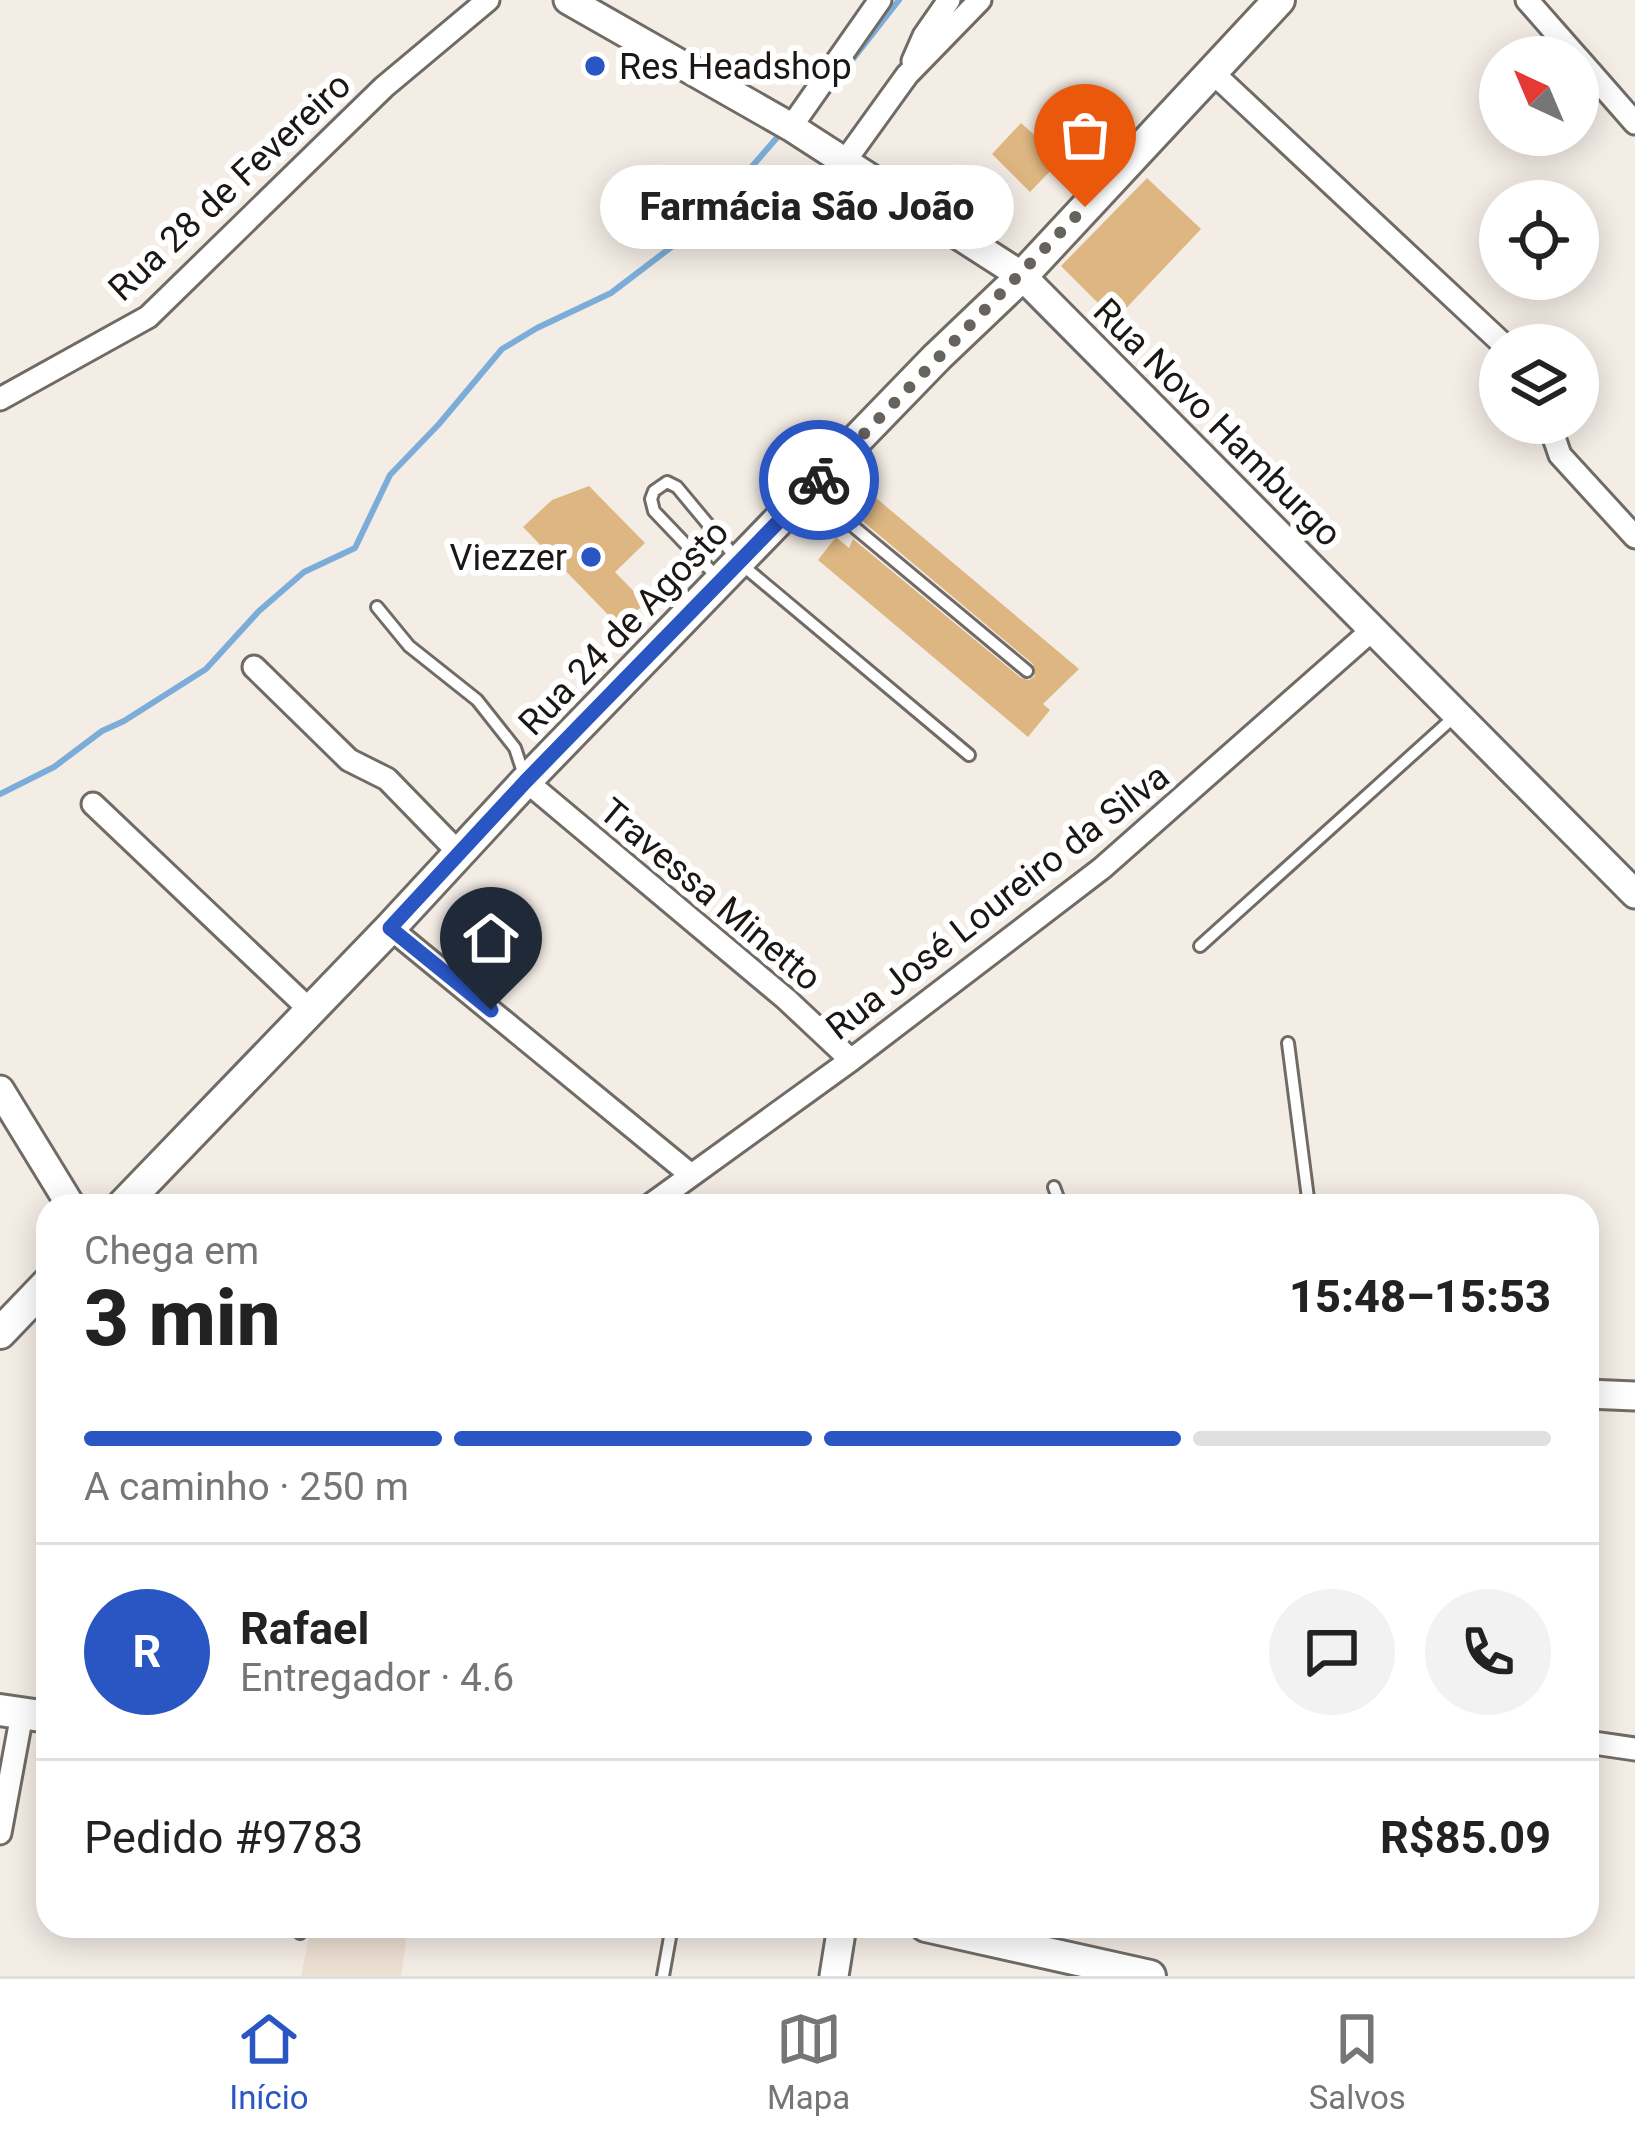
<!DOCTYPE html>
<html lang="pt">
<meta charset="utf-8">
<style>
:root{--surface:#fff;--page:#f2f2f2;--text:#222;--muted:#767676;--line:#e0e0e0;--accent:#2a56c4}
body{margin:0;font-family:Roboto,sans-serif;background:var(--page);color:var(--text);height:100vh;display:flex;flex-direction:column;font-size:45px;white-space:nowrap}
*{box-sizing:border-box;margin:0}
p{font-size:39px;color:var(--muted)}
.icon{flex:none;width:66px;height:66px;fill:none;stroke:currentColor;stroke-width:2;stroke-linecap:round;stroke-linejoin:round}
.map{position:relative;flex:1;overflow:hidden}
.panel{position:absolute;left:36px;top:1194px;width:1563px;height:744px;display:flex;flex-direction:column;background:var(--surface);border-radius:36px;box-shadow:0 6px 30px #0003}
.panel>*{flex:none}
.needle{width:78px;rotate:316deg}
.buttons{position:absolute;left:1479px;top:36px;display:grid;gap:24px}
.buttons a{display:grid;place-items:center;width:120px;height:120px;border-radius:50%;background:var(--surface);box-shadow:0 6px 30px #0003;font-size:60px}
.pin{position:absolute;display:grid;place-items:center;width:102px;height:102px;color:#fff;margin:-123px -51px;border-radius:50% 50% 50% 0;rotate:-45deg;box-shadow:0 0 12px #0007}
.pin .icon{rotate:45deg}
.courier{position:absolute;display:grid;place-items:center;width:120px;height:120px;margin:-60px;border:9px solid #2a56c4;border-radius:50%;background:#fff;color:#222;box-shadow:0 3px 15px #0007}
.bubble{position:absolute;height:84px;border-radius:42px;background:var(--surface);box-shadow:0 6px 30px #0003;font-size:39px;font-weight:800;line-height:84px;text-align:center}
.head em{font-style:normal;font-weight:800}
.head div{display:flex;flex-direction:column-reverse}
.head{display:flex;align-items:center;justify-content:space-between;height:204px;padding:0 48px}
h1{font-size:78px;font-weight:800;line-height:90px}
.bar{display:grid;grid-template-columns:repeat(4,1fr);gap:18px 12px;align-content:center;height:144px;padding:0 48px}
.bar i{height:15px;border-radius:9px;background:var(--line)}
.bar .on{background:var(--accent)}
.bar p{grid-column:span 4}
.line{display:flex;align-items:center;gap:30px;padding:0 48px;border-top:3px solid var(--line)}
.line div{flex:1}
.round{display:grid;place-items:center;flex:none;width:126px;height:126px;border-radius:63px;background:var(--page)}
.tabs{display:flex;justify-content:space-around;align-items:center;height:168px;border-top:3px solid var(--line);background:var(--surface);font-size:33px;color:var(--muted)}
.tabs a{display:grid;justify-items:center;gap:6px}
.tabs .on{color:var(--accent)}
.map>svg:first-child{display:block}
.built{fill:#ede0d3}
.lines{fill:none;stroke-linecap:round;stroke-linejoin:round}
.stream{stroke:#7cadd9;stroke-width:6}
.building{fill:#ddb681}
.service-casing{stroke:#716b65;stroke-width:16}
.minor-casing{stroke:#716b65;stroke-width:27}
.tertiary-casing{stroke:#716b65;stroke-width:33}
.secondary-casing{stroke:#716b65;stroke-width:36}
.service{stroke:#fff;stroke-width:10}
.minor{stroke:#fff;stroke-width:21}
.tertiary{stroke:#fff;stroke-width:27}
.secondary{stroke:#fff;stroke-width:30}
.done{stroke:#66625e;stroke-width:12;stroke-dasharray:0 21.6}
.route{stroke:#2a56c4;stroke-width:15}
.poi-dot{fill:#2a56c4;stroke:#fff;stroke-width:4.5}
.labels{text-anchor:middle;stroke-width:12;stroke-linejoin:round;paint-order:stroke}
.poi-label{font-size:36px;fill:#1a1715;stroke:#fff;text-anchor:start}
.street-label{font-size:36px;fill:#1a1715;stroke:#fff}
</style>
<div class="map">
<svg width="1635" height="1976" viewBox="0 0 1635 1976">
<rect width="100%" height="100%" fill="#f4ede6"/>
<path class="built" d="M311 1926H408L401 1976H301Z"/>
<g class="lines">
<path class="stream" d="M835 82 899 0
M0 794 54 767 102 731 124 721 206 669 259 611 304 572 355 548 390 475 439 424 502 349 537 328 611 293 703 223 781 133"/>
</g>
<path class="building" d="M1021 123 1062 159 1030 192 992 154Z
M1147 178 1201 229 1115 320 1061 266Z
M589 486 645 543 615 572 645 603 620 627 523 527 552 500Z
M869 492 1079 669 1043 704 1050 710 1028 737 818 560 836 537 849 548 853 539 1021 678 1029 680 1035 676 1033 664 860 519Z"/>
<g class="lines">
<g class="service-casing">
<path id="service" d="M812 492 1027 671
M717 577 654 511 651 499 654 491 667 482 677 487 741 564 969 755
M377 607 409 646 477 700 515 748 525 778
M1200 946 1454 717
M1288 1043 1309 1206
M1054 1187 1061 1206
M300 1933 301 1926
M663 1976 672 1926"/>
</g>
<g class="minor-casing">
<path id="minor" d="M1527 0 1577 57
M1578 58 1635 123
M913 61 924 36 949 0
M1211 71 1504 345
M791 127 880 0
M845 161 907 75 980 0
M0 399 148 317 384 87 488 0
M1549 423 1560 455 1635 537
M254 667 349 760 387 779 460 854
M526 781 786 999 851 1060
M93 804 311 1011
M390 928 691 1175
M649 1206 851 1060 1101 869 1372 630
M1587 1742 1635 1749
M0 1833 22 1714"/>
</g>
<g class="tertiary-casing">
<path id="tertiary" d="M568 0 791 127 1022 276 1635 894
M0 1090 71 1206
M1587 1394 1635 1396
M834 1976 842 1926"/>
</g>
<g class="secondary-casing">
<path id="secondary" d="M122 1206 390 928 526 781 937 357 1022 276 1279 0
M0 1333 48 1283
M0 1710 48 1717
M926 1926 1150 1976"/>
</g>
<use href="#service" class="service"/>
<use href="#minor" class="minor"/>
<use href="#tertiary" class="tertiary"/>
<use href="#secondary" class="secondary"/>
</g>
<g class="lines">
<path class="done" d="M819 480 1085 207"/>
<path class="route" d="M491 1010 390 928 526 781 819 480"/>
</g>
<g class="poi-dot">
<circle cx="595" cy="66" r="12"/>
<circle cx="591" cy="557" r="12"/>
</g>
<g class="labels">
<g class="poi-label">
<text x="619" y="79">Res Headshop</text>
<text x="567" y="570" text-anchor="end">Viezzer</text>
</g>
<g class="street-label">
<text transform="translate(229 186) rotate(-43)" y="13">Rua 28 de Fevereiro</text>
<text transform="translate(1218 422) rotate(45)" y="13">Rua Novo Hamburgo</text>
<text transform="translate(623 627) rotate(-46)" y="13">Rua 24 de Agosto</text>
<text transform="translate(711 894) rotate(40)" y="13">Travessa Minetto</text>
<text transform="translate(997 901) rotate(-38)" y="13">Rua José Loureiro da Silva</text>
</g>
</g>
</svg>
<div class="buttons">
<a><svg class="needle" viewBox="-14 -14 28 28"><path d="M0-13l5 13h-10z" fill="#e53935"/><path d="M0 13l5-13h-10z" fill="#767676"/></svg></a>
<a><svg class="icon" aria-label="locate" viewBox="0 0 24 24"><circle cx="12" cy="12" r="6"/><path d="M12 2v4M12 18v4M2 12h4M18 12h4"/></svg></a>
<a><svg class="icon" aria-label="layers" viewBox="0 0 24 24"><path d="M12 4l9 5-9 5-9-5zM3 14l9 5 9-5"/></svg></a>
</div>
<div class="pin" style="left:1085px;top:207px;background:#ea580c"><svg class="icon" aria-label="bag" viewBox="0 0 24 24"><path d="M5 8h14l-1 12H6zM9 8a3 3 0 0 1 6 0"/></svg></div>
<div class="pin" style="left:491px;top:1010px;background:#1f2937"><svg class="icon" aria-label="home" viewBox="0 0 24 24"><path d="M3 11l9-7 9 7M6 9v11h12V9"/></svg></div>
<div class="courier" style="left:819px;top:480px"><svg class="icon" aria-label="bike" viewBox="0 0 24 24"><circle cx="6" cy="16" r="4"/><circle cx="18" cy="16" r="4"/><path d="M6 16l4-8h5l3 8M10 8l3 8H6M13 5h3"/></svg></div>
<div class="bubble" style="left:600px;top:165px;width:414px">Farmácia São João</div>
<section class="panel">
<div class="head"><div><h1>3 min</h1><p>Chega em</p></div><em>15:48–15:53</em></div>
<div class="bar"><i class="on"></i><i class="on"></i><i class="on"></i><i></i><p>A caminho · 250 m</p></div>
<div class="line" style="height:216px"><b class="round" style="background:var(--accent);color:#fff">R</b><div><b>Rafael</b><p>Entregador · 4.6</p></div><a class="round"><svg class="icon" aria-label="chat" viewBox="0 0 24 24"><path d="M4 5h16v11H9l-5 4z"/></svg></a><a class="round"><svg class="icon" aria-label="phone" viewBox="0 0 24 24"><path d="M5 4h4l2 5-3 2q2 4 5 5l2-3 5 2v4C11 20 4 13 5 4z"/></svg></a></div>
<div class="line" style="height:156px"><div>Pedido #9783</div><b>R$85.09</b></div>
</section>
</div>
<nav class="tabs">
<a class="on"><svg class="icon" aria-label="home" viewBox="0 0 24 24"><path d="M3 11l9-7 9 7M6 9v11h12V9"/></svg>Início</a>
<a><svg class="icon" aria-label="map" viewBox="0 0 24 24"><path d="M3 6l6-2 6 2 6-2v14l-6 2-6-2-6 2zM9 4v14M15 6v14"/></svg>Mapa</a>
<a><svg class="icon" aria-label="saved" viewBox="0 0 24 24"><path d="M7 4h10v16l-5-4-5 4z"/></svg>Salvos</a>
</nav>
